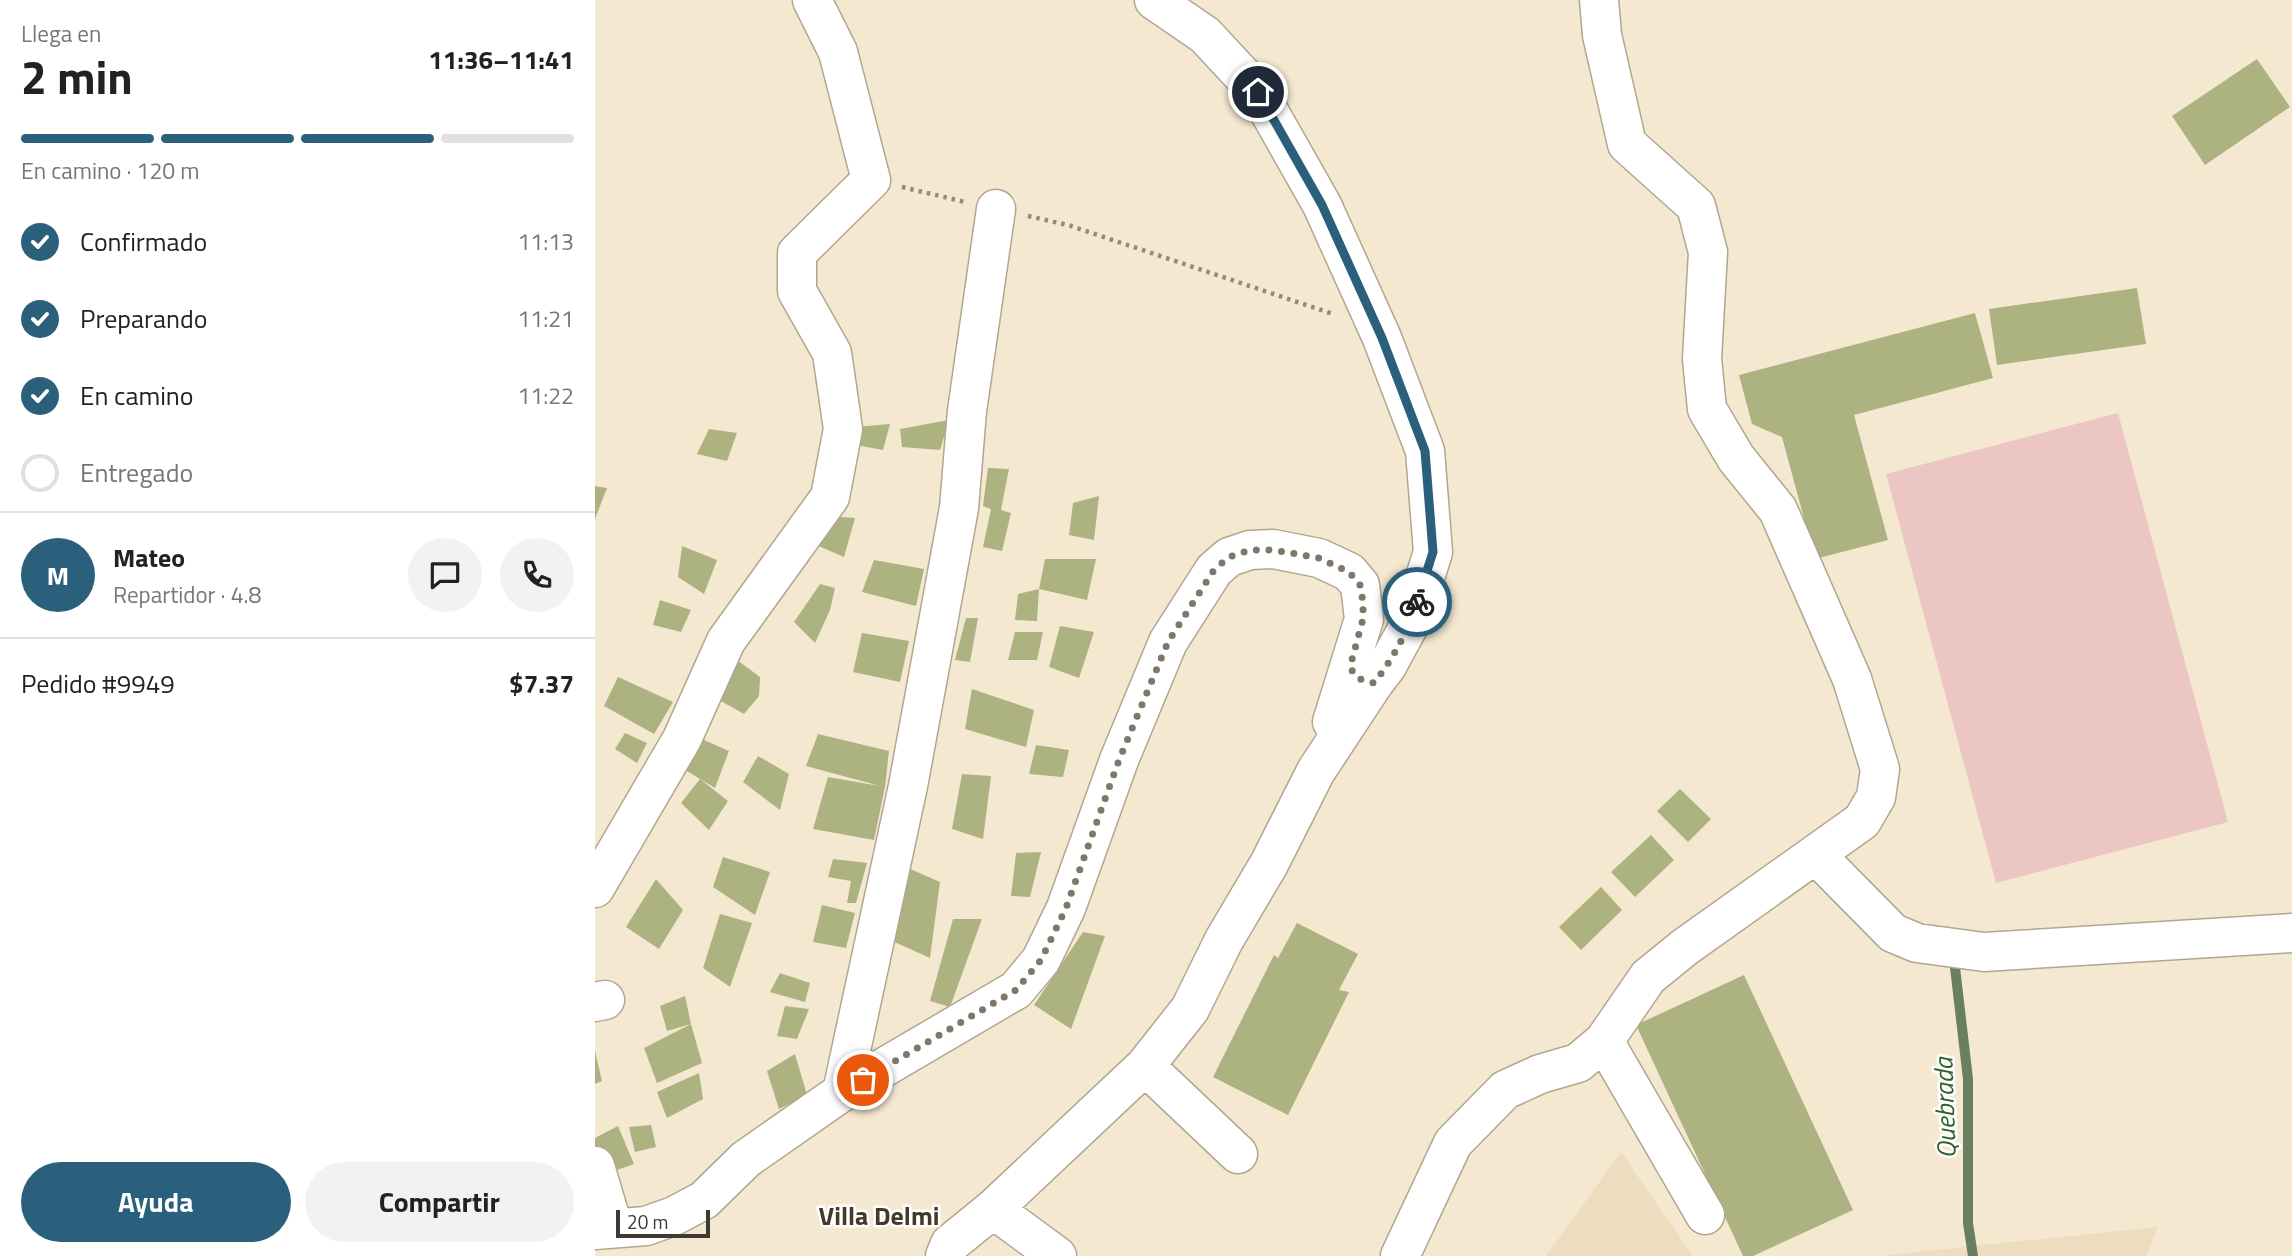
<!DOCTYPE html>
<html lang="es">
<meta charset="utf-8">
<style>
:root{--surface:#fff;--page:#f2f2f2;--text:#222;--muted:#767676;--line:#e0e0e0;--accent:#2a607b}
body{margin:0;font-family:"Titillium Web",sans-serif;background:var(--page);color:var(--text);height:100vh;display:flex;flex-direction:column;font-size:26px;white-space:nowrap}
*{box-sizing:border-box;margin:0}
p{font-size:23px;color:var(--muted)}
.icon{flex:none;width:38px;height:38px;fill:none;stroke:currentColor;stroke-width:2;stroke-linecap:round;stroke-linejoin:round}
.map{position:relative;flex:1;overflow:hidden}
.drawer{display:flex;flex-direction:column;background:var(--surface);width:595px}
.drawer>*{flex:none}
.scale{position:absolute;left:21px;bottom:18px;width:94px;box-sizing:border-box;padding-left:7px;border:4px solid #3f3a31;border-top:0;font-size:19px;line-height:24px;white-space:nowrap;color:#3f3a31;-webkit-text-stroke:5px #fff;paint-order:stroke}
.pin{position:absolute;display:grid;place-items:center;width:60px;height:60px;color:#fff;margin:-30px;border:4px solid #fff;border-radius:50%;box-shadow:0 2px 7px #0007}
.courier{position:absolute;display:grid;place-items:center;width:70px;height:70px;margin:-35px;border:5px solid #2a607b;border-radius:50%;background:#fff;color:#222;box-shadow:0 2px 9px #0007}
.headline em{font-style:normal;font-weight:700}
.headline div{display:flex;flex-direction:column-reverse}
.headline{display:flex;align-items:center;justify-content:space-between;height:119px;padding:0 21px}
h1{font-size:46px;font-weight:700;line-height:52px}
.bar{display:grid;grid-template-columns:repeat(4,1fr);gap:10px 7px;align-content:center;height:84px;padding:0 21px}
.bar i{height:9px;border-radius:5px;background:var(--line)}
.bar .active{background:var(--accent)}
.bar p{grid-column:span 4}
.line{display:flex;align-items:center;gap:18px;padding:0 21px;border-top:2px solid var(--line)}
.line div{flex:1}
.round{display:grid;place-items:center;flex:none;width:74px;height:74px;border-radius:37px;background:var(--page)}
ol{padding:0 21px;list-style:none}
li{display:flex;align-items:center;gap:21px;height:77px}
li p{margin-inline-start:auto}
li .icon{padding:7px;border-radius:50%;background:var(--accent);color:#fff;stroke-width:4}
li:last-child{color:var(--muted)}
li i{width:38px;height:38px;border:4px solid var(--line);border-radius:50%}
.primary-button{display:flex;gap:14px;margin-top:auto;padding:14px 21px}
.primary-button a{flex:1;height:80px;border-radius:42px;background:var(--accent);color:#fff;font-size:28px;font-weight:700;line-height:80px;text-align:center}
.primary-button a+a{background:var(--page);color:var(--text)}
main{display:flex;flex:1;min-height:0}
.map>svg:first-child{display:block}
.built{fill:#eddcbe}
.green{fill:#ebc6c3}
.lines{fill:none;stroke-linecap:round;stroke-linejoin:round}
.stream{stroke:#687f61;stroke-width:10}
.building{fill:#adb281}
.minor-casing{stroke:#b2a690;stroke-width:41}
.path{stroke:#928a7a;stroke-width:4.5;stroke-dasharray:3.5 5;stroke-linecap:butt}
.minor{stroke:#fff;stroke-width:38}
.done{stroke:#7f7769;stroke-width:7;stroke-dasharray:0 12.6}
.route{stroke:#2a607b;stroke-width:9}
.labels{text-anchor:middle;stroke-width:5;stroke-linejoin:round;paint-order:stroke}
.water-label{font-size:26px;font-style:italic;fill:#2f602d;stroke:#fff}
.neighbourhood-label{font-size:26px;font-weight:bold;fill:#443a27;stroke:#fff}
</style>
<main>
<section class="drawer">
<div class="headline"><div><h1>2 min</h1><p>Llega en</p></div><em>11:36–11:41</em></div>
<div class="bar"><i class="active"></i><i class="active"></i><i class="active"></i><i></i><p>En camino · 120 m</p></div>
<ol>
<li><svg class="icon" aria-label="check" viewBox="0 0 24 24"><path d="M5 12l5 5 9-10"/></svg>Confirmado<p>11:13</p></li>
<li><svg class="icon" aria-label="check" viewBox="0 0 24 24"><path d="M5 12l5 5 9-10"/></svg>Preparando<p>11:21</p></li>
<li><svg class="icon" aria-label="check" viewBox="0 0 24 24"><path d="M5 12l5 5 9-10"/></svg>En camino<p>11:22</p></li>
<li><i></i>Entregado</li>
</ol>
<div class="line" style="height:126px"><b class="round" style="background:var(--accent);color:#fff">M</b><div><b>Mateo</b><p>Repartidor · 4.8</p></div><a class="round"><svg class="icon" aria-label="chat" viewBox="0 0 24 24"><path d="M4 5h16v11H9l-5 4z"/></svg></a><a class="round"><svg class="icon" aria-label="phone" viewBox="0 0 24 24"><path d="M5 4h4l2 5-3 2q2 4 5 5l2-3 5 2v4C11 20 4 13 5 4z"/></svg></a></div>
<div class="line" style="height:91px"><div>Pedido #9949</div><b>$7.37</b></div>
<div class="primary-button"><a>Ayuda</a><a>Compartir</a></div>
</section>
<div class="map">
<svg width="1697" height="1256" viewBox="0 0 1697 1256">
<rect width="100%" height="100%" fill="#f5e8d1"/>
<path class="built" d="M1026 1152 1098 1256H951Z
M1563 1227 1551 1256H1290L1292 1255Z"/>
<path class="green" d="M1523 413 1633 822 1401 883 1291 474Z"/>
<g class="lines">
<path class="stream" d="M1359 959 1373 1079V1223L1378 1256"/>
</g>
<path class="building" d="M1662 59 1695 107 1610 165 1577 116Z
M1542 288 1551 344 1402 365 1394 309Z
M1380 313 1398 378 1259 415 1293 540 1220 559 1187 437 1157 424 1144 375Z
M354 420 345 450 307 447 305 429Z
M295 424 288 450 261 445 260 427Z
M114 429 142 433 132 461 102 454Z
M393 468 414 469 406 510 416 513 407 551 388 547 396 509 388 506Z
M0 486 12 488 0 519Z
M504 496 499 540 474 535 478 503Z
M231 516 260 518 249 557 212 541Z
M87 546 122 560 109 594 83 577Z
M450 559H501L492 600 444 589Z
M279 560 329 569 321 606 267 592Z
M225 584 240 588 235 610 220 643 199 622Z
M444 589 442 621 420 620 423 594Z
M65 600 96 610 86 632 58 625Z
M371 618H383L375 662 360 660Z
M465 626 499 632 484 678 454 667Z
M420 632H448L442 660H413Z
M267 633 314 641 305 682 258 672Z
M134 654 165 677 164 696 149 714 117 696Z
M23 677 78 702 59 734 9 706Z
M377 689 439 710 431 747 370 729Z
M30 733 52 743 42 763 20 749Z
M223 734 294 751 290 787 279 840 218 829 233 777 285 786 211 766Z
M109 740 134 751 120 788 105 779 133 801 114 830 86 803 105 779 87 768Z
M441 745 474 750 468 777 434 774Z
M163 756 194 774 185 810 148 782Z
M367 774 396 776 388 839 357 829Z
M1085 789 1116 819 1093 842 1062 811Z
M1056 835 1079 860 1040 897 1016 872Z
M446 852 435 897 416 896 421 853Z
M128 857 175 872 160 915 118 887Z
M238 859 272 863 261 903H252L256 881 233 877Z
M313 868 345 882 335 958 295 940Z
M61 879 88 910 64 949 31 927Z
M1006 887 1027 910 986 950 964 927Z
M227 905 260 913 251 948 218 942Z
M125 914 157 923 135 987 108 968Z
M358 919H387L355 1007 335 1001Z
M702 923 763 954 744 990 754 992 693 1115 618 1077 679 955 683 958Z
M488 932 510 936 476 1029 439 1005Z
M185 973 215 983 210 1002 175 992Z
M1149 975 1258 1210 1158 1256H1148L1041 1025Z
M90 996 96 1024 72 1031 65 1006Z
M190 1006 214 1009 202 1039 182 1036Z
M96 1024 107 1063 62 1083 49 1048Z
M0 1051 7 1081 0 1084Z
M200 1054 212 1095 184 1109 172 1071Z
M104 1073 108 1099 72 1118 62 1092Z
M56 1125 61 1147 40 1152 34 1127Z
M23 1126 39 1164 8 1175 0 1155V1138Z"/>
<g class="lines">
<g class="minor-casing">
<path id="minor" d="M1221 855 1298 933 1322 943 1389 952 1697 933
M0 888 87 739 131 641 235 497 248 429 237 353 202 291V253L276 180 243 52 217 0
M0 1002 10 1000
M1009 1041 1110 1215
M550 1066 643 1154
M247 1092 313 786 364 508 372 411 401 209
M0 1166 18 1227
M398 1209 462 1256
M0 1230 51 1226 79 1216 109 1200 151 1159 247 1092 421 990 446 960 471 908 524 760 573 642 619 570 634 557 655 550 678 549 724 558 754 572 765 585 769 619 737 722
M350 1256 355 1244 398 1209 550 1066 595 1009 629 940 674 864 721 771 779 683 792 666 816 622 838 552 830 451 787 338 727 205 663 92 610 35 559 0
M805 1256 858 1143 910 1090 945 1074 983 1063 1009 1041 1053 977 1090 947 1267 821 1281 797 1285 769 1257 679 1183 510 1141 458 1112 409 1107 359 1113 252 1101 206 1032 144 1007 35 1004 0"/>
</g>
<path class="path" d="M307 187 370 202
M433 216 473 225 738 314"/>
<use href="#minor" class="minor"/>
</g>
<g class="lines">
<path class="done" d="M268 1080 421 990 446 960 471 908 524 760 573 642 619 570 634 557 655 550H678L724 558 754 572 765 585 768 602V619L755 667C761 678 766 681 779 683 798 659 813 631 822 602"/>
<path class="route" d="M663 92 727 205 787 338 830 451 838 552 822 602"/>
</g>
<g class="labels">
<g class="water-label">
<text transform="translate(1350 1108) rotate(-92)" y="9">Quebrada</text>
</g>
<g class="neighbourhood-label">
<text x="284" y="1225">Villa Delmi</text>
</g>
</g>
</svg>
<div class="scale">20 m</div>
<div class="pin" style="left:268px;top:1080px;background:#ea580c"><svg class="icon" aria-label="bag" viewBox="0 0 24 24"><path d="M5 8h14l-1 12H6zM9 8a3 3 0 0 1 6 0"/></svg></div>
<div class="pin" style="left:663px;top:92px;background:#1f2937"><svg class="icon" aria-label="home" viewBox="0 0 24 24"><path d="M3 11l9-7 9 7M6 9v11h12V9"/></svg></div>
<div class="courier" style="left:822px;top:602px"><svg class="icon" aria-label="bike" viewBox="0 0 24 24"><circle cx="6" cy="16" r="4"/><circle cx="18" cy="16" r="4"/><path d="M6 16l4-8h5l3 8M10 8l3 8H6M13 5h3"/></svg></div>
</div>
</main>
